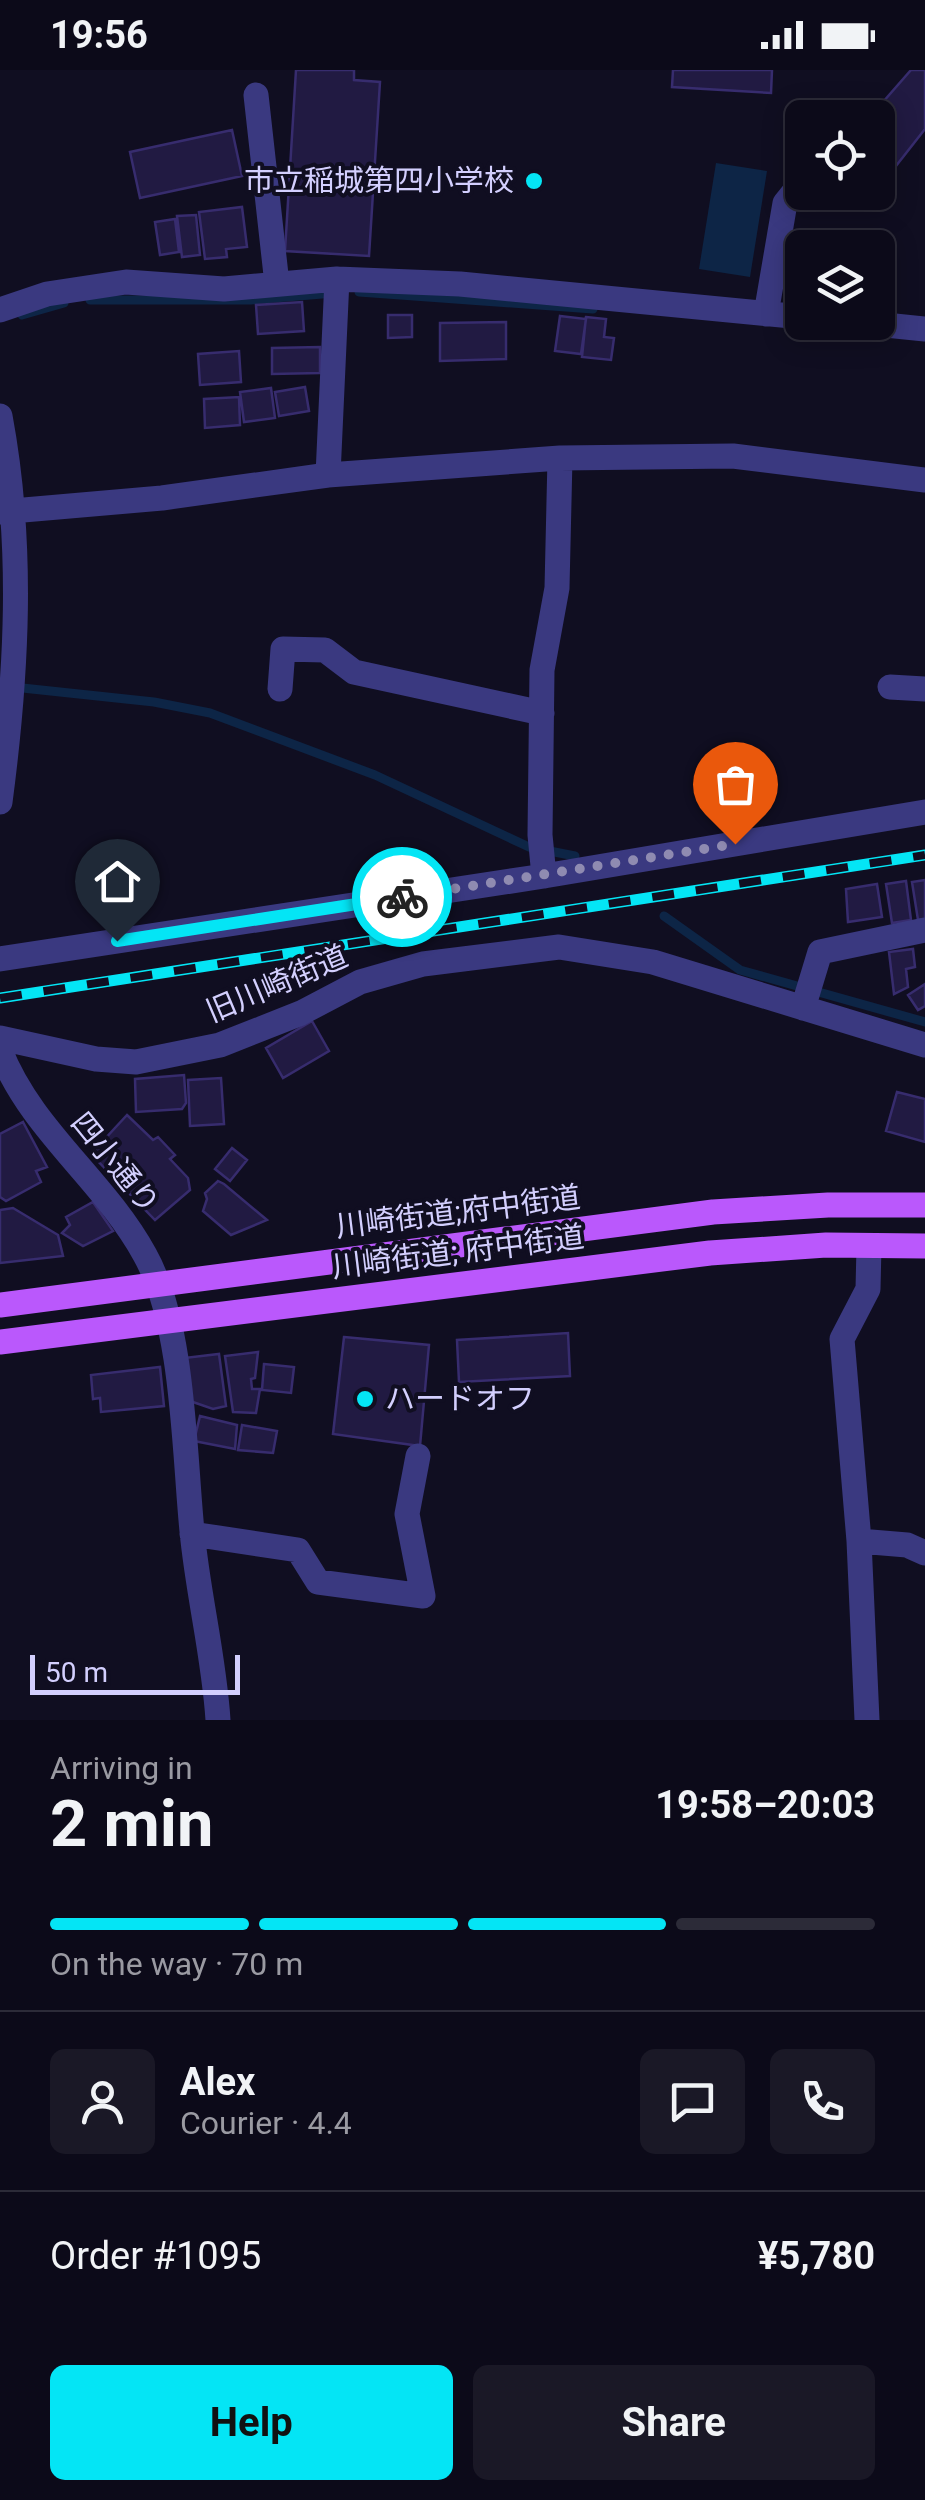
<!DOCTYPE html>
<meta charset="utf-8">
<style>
:root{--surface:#0c0a19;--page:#1a1826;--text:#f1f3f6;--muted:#9a9aa2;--line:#2c2b38;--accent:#04e5f5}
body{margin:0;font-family:Roboto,"Noto Sans JP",sans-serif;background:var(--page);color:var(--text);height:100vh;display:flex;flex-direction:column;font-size:38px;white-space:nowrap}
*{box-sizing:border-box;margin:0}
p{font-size:32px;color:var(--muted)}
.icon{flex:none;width:55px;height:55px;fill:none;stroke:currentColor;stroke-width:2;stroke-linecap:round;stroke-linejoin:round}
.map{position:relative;height:1650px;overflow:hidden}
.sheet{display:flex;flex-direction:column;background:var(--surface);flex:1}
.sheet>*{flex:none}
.fabs{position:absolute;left:785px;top:30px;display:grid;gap:20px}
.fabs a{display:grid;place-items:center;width:110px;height:110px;border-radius:15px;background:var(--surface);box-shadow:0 5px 25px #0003,0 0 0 2px var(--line);font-size:50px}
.scale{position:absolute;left:30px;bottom:25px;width:210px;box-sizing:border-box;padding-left:10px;border:5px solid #d3cffe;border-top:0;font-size:28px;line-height:35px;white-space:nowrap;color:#d3cffe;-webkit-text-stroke:8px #100e21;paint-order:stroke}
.pin{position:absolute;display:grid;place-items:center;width:85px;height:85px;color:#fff;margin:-102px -42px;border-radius:50% 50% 50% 0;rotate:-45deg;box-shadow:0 0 10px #0007}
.pin .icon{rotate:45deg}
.courier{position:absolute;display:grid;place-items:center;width:100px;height:100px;margin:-50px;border:8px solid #04e5f5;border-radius:50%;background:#fff;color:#222;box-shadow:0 2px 12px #0007}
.summary em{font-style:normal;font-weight:700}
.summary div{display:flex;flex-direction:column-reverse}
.summary{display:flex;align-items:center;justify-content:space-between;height:170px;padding:0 50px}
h1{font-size:65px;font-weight:700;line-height:75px}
.bar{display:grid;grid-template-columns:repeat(4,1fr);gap:15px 10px;align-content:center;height:120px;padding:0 50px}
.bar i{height:12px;border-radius:8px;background:var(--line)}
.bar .current{background:var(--accent)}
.bar p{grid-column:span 4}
.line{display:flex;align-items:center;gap:25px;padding:0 50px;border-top:2px solid var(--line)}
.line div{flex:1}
.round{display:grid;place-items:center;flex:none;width:105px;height:105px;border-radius:15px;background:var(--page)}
.button{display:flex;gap:20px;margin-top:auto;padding:20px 50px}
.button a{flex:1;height:115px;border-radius:15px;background:var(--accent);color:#111;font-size:40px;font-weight:700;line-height:115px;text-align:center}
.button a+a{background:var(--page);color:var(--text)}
.status{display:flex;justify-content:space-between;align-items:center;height:70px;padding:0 50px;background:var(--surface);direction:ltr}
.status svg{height:28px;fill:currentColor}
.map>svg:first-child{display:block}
.water{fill:#0d2546}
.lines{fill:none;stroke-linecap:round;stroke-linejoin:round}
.stream{stroke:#0d2546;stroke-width:9}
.building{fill:#211a42;stroke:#372c6e;stroke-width:2.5}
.minor{stroke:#3a3980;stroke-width:25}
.major{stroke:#ba58fc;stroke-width:25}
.rail-casing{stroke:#04e5f5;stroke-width:11}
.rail{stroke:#100e21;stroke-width:8;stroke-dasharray:22;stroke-linecap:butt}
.done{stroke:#8f8bb1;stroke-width:10;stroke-dasharray:0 18}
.route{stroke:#04e5f5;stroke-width:12}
.poi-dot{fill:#04e5f5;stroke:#100e21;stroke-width:4}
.labels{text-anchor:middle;stroke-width:8;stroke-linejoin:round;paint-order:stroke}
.poi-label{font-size:30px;fill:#d3cffe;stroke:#100e21;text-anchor:end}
.street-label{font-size:30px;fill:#d3cffe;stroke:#100e21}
</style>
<div class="status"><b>19:56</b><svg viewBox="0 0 49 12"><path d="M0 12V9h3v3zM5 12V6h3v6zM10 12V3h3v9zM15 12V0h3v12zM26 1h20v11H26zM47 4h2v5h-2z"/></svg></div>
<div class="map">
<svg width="925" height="1650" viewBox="0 0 925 1650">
<rect width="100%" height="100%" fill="#100e21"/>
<path class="water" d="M716 93 767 101 750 207 699 199Z"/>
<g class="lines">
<path class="stream" d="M359 222 593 239
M90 230H251L334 223
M22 245 64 233
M793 258 857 262
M13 617 154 632 210 643 375 705 529 777 575 786
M664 846 740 900 925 952"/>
</g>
<path class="building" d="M296 0H354V10L380 12 369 186 285 181Z
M673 0H772L771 23 672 17Z
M911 0H925V59L881 115 878 48H869Z
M232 60 242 106 140 128 130 82Z
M242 137 247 177 226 179 227 187 205 189 199 142Z
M196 145 200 185 182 187 177 146Z
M175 149 179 182 160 185 155 152Z
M302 232 304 261 258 264 256 235Z
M388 245H412V267L388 268Z
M560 246 586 249 581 284 555 281Z
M586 247 606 249 604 267 614 268 611 290 582 287Z
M506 252V289L440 291V253Z
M320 277V303L272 304V278Z
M239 281 241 312 200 315 198 284Z
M305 317 309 341 279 346 275 322Z
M271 318 275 348 244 352 240 322Z
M239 327 240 355 205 358 204 329Z
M925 810V849L918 850 912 812Z
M906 811 911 850 892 853 886 814Z
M877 814 882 847 848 852 846 819Z
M913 879 915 897 906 899 908 917 894 924 889 882Z
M925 914V936L918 940 908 925Z
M312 951 329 981 283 1008 266 978Z
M184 1005 186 1033 182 1039 136 1042 135 1009Z
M221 1008 224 1054 190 1056 188 1010Z
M897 1022 925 1029V1072L886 1061Z
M127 1045 153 1070 158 1067 175 1085 170 1089 188 1108 190 1120 155 1150 91 1084Z
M23 1052 47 1097 36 1101 41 1112 6 1131 0 1127V1064Z
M232 1078 247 1090 230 1111 215 1099Z
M218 1111 224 1114 267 1150 231 1165 203 1141 207 1129 205 1123Z
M93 1132 113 1161 83 1176 62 1163 70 1155 66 1147Z
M13 1138 58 1165 63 1186 0 1193V1140Z
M568 1263 570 1306 459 1312 457 1270Z
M344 1267 429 1275 420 1376 333 1364Z
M258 1282 255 1308 251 1309 252 1319H260L256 1343 233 1342 225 1286Z
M219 1284 226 1336 213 1339 190 1331 184 1288Z
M264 1294 294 1297 291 1323 262 1320Z
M160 1297 164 1336 101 1342 100 1328 93 1329 91 1305Z
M200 1346 237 1355 235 1379 194 1371Z
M242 1355 277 1361 273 1383 238 1380Z"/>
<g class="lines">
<path class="minor" d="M256 25 277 214
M0 240 47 224 126 212 224 219 337 209 460 214 802 247
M766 244 785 133 802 112
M856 252 925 259
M0 346C24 475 17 603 0 732
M328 405 337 209
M0 442 162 428 328 405 560 388 733 386 925 410
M890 617 925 619
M280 619 283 579 325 580 354 602 542 643
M544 806 540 765 542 600 557 518 560 388
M0 889 544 806 925 742
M803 938 820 882 925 860
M0 968 96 989 136 992 220 975 301 943 360 912 423 894 559 877 653 892 925 975
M0 980C31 1060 104 1110 145 1185 184 1255 184 1381 192 1461 198 1525 214 1586 218 1650
M192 1464 298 1480 318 1512 423 1526 407 1444 418 1386
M859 1471 907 1475 925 1483
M867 1650 859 1471 842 1269 868 1219 869 1176"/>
<path class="major" d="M0 1235 713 1142 828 1135H925
M0 1272 710 1183 826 1175 925 1176"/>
<g class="rail-casing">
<path id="rail" d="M0 928 925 785"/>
</g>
<use href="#rail" class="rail"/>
</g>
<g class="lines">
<path class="done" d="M402 827 735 774"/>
<path class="route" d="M117 871 402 827"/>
</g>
<g class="poi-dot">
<circle cx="534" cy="111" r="10"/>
<circle cx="365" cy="1329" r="10"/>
</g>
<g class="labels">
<g class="poi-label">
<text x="514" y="121">市立稲城第四小学校</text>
<text x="385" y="1339" text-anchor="start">ハードオフ</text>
</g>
<g class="street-label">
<text transform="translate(277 914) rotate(-23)" y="10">旧川崎街道</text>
<text transform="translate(115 1093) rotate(51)" y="10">四小通り</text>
<text transform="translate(458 1142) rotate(-7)" y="10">川崎街道;府中街道</text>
<text transform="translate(458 1182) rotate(-7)" y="10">川崎街道; 府中街道</text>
</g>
</g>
</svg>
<div class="fabs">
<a><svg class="icon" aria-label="locate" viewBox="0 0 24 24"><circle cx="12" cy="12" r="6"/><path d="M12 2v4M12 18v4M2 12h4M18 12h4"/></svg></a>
<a><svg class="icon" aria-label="layers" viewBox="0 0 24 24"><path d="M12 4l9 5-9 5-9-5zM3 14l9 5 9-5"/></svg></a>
</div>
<div class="scale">50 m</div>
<div class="pin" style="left:735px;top:774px;background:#ea580c"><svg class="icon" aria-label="bag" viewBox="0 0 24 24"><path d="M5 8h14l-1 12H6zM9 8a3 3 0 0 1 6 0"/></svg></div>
<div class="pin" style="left:117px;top:871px;background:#1f2937"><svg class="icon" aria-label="home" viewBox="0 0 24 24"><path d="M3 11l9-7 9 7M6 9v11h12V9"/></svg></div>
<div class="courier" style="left:402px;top:827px"><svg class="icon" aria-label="bike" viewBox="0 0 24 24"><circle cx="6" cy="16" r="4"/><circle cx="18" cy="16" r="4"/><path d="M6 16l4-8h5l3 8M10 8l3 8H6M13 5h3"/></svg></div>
</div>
<section class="sheet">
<div class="summary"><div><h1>2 min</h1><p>Arriving in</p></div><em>19:58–20:03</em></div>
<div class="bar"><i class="current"></i><i class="current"></i><i class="current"></i><i></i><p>On the way · 70 m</p></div>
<div class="line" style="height:180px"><a class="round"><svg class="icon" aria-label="person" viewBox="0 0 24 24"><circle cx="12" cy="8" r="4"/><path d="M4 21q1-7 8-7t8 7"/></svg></a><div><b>Alex</b><p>Courier · 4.4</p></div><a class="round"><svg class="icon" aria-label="chat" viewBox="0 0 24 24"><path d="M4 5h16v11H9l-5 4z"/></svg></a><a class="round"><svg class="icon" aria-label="phone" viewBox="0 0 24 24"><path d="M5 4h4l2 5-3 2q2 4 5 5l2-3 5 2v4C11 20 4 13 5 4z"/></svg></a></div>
<div class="line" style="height:130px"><div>Order #1095</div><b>¥5,780</b></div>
<div class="button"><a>Help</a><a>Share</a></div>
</section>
